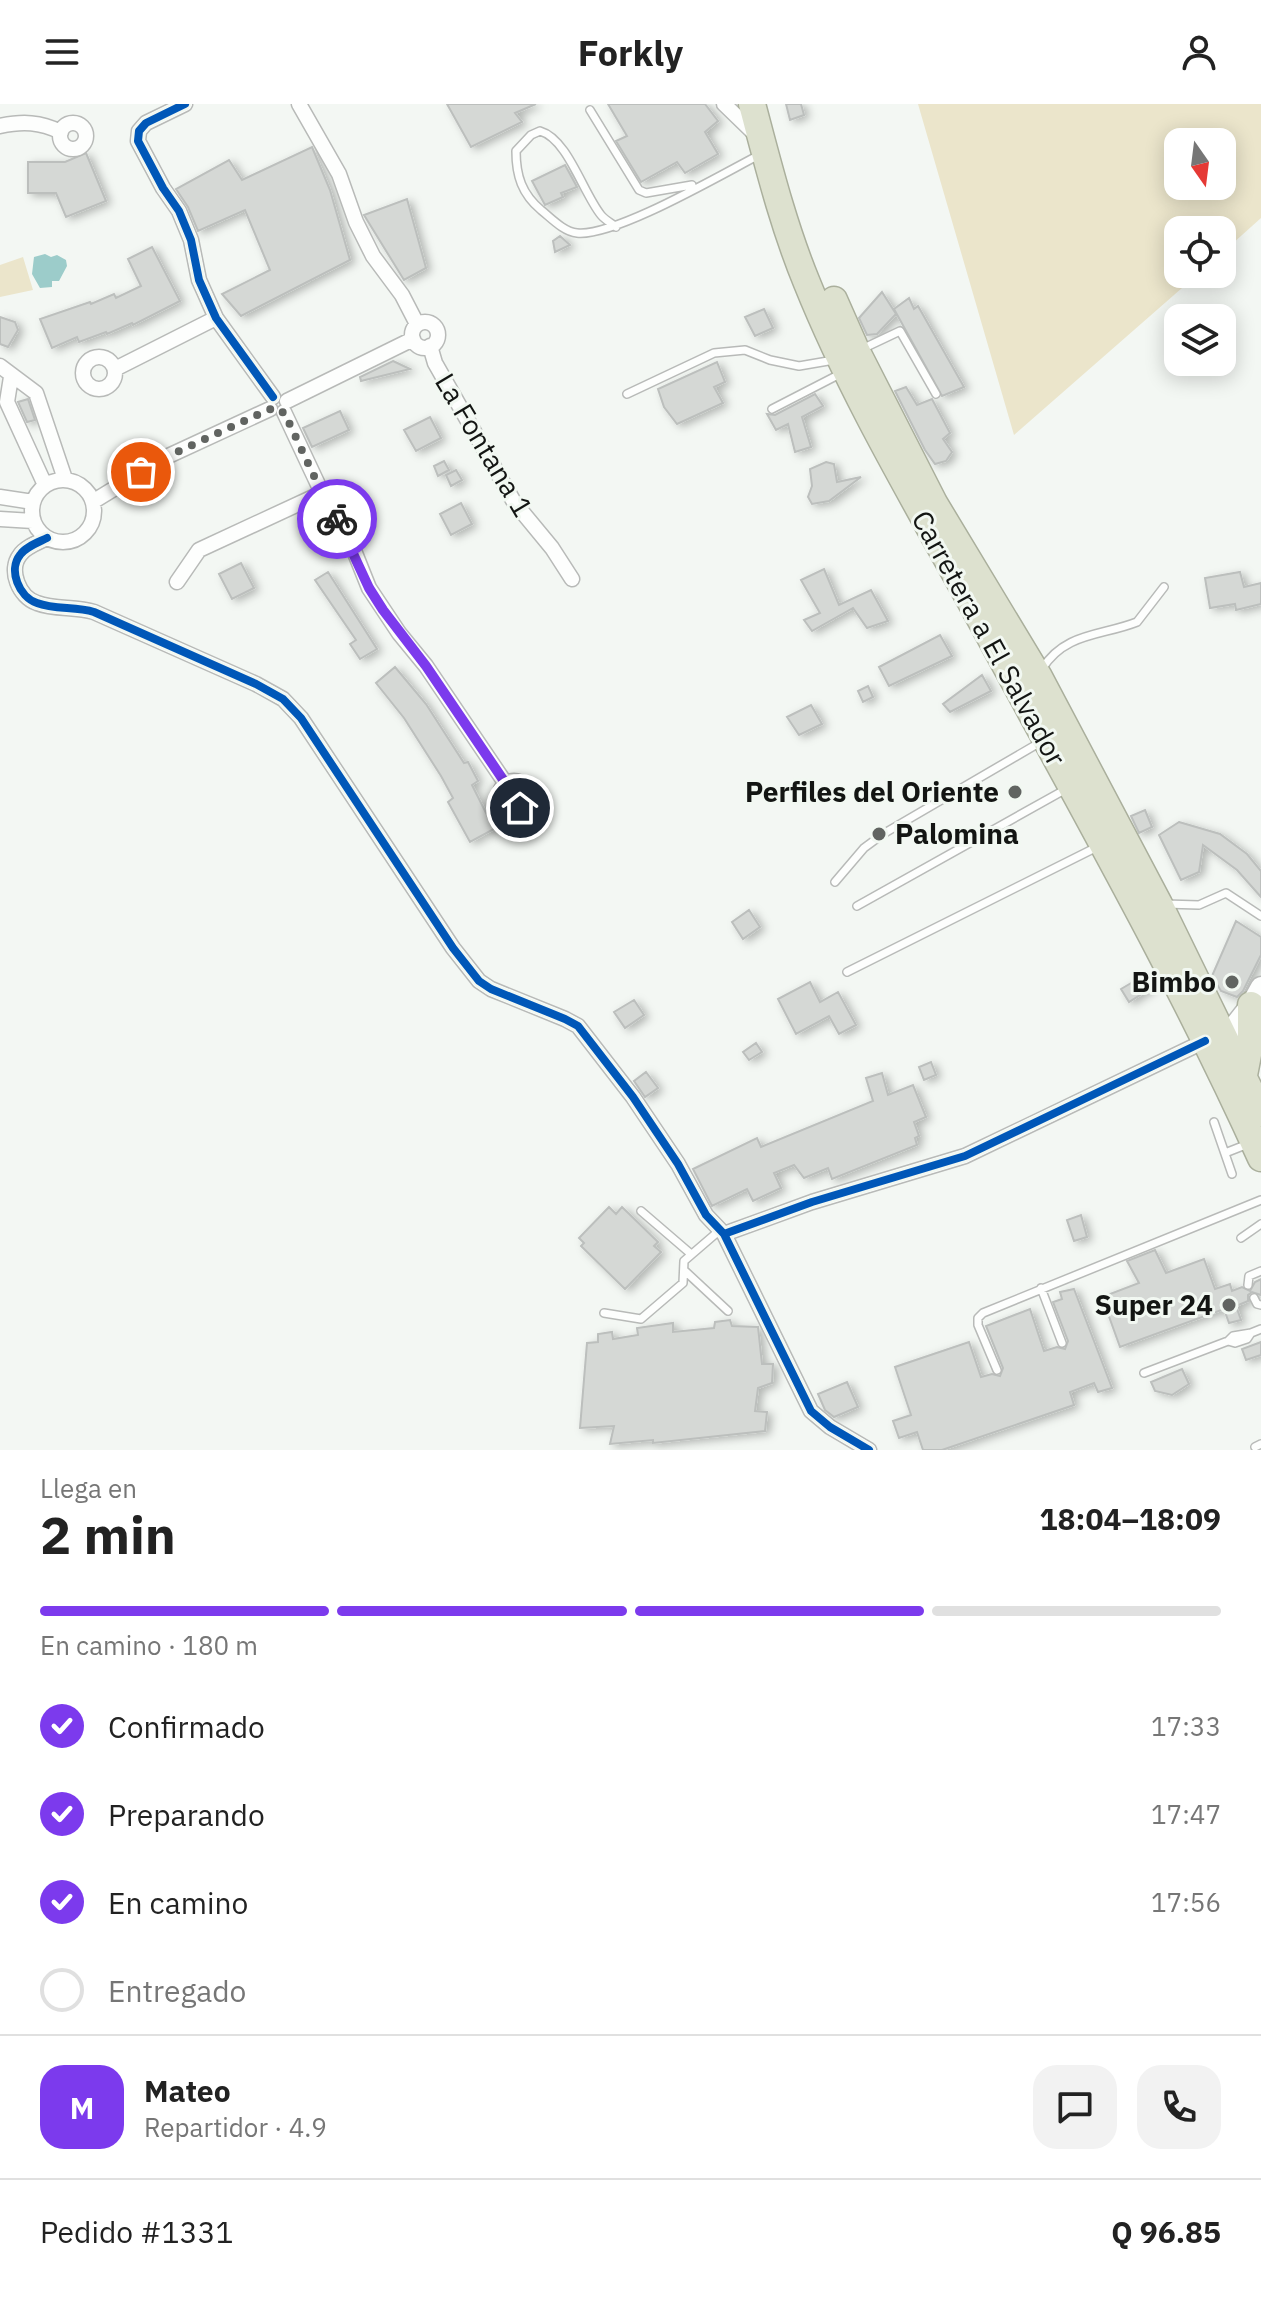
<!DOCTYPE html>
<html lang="es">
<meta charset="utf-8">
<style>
:root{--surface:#fff;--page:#f2f2f2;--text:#222;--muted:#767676;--line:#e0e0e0;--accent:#7c3aed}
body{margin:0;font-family:"IBM Plex Sans",sans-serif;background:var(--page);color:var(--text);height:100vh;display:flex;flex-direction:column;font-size:30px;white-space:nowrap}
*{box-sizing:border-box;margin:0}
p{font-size:26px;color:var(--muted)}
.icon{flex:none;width:44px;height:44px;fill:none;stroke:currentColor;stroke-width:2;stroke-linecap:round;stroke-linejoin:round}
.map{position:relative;height:1346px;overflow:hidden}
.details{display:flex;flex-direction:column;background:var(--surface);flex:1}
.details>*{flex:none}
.needle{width:52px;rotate:166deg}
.tools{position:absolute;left:1164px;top:24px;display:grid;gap:16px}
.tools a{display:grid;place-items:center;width:72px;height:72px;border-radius:16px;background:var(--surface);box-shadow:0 4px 20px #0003;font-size:40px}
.pin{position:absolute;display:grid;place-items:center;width:68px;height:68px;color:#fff;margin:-34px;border:4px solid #fff;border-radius:50%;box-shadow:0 2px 8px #0007}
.courier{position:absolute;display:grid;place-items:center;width:80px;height:80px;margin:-40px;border:6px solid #7c3aed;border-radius:50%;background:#fff;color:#222;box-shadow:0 2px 10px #0007}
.summary em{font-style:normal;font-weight:700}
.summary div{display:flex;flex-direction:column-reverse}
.summary{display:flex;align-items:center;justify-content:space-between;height:136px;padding:0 40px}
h1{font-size:52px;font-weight:700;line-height:60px}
.bar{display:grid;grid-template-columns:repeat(4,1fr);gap:12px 8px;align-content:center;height:96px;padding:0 40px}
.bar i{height:10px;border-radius:6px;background:var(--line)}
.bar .current{background:var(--accent)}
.bar p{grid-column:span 4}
.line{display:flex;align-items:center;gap:20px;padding:0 40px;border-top:2px solid var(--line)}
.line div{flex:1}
.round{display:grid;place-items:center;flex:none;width:84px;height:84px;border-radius:24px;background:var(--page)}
ol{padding:0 40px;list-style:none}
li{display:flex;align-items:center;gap:24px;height:88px}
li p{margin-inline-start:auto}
li .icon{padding:8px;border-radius:50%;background:var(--accent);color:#fff;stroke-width:4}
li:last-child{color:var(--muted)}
li i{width:44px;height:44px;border:4px solid var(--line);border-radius:50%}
header{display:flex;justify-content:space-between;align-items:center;height:104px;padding:0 40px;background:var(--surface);font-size:36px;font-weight:700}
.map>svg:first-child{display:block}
.green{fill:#ebe5cb;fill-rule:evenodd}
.water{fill:#9cccca}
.building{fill:#d5d8d5;stroke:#bcbfbd;stroke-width:2;filter:url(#shadow)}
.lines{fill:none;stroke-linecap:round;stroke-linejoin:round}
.lane-casing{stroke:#b8bab8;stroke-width:10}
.street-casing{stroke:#b8bab8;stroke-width:17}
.secondary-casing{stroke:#b8bab8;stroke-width:23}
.highway-casing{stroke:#aaaf9c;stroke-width:29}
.lane{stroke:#fdfefd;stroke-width:7}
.street{stroke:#fdfefd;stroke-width:14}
.secondary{stroke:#fdfefd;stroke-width:20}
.highway{stroke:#dde1cf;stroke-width:26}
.cycleway-casing{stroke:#f2f8f2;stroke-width:13}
.cycleway{stroke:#0057b8;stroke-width:8}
.done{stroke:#616461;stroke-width:8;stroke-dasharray:0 14.4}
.route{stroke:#7c3aed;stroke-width:10}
.poi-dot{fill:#616461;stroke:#f2f8f2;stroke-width:3}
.labels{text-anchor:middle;stroke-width:6;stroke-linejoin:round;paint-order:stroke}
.street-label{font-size:28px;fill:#131513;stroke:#f2f8f2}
.poi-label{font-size:28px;font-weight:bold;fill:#131513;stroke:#f2f8f2;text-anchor:end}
</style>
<header><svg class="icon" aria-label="menu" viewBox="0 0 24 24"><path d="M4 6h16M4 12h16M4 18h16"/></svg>Forkly<svg class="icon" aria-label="person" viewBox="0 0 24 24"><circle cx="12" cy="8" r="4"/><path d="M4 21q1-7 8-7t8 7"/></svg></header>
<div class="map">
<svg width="1261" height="1346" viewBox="0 0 1261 1346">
<defs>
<filter id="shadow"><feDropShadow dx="4.5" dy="2.5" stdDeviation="4" flood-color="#0004"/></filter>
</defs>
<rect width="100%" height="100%" fill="#f3f7f3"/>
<path class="green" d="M918 0H1261V114L1222 149V126H1178V170H1198L1014 331ZM1178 38H1222V82H1178Z
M23 153 33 186 0 193V161Z"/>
<path class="water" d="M45 150 51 153 57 151 66 156 67 162 59 177H52V183L40 184 32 170 34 153Z"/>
<path class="building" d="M447 0H536L515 9 522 18 471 43Z
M608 0H705L718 17 705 28 718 50 685 69 677 58 641 78 616 37 627 32Z
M786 0H801L804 11 790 16Z
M312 43 330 86 350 156 241 212 222 190 270 166 245 106 198 127 188 103 176 85 229 56 242 76Z
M86 49 106 97 66 113 56 89H28V58H65Z
M565 61 577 83 561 89 563 93 545 101 532 77Z
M407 95 426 164 404 176 364 111Z
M560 132 570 141 555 148 553 137Z
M152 143 180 197 133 221 132 219 107 230 106 228 79 238 77 233 52 244 40 215 90 198 91 200 114 190 116 194 141 182 128 155Z
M882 188 896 210 877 230 867 231 859 214Z
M909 194 914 205 918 202 964 283 942 292 894 205Z
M764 205 773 224 755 232 745 213Z
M0 213 15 218 18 226 8 243 0 240Z
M393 257 410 265 361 277 360 273Z
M717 258 725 278 714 283 723 299 677 320 664 303 658 285Z
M906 283 917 301 932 295 950 329 943 335 952 348 946 357 935 360 925 346 895 287Z
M815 290 823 302 802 313 811 343 795 348 788 320 776 326 767 310 775 311Z
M28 295 35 316 27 318 18 298Z
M340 307 349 326 312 343 303 324Z
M430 313 441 334 416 347 404 326Z
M444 357 449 366 438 372 434 362Z
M826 358 834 360 837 378 861 373 829 397 812 400 808 393 812 382 810 365Z
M456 366 462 376 451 382 446 371Z
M461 399 472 420 451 431 440 410Z
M241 459 254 484 232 495 219 470Z
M824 465 839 501 871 486 888 517 867 524 853 504 812 527 804 516 820 509 801 476Z
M328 468 377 545 360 555 350 540 356 536 315 476Z
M1240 468 1244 483 1261 479V500L1236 506 1235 500 1210 504 1205 474Z
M940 531 952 552 889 582 879 563Z
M395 563 426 600 464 659 468 658 478 677 472 681 494 725 470 738 448 698 453 694 441 672 404 614 376 579Z
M982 571 991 587 950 608 943 600Z
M868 582 873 593 863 598 858 587Z
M811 601 822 620 799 631 787 613Z
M1145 706 1152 723 1139 729 1131 712Z
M1179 718 1220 730 1247 750 1261 767V793L1237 766 1203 741 1199 768 1181 776 1159 731Z
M749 806 760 823 743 835 732 818Z
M1236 817 1261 833V851L1243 887 1237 893 1221 887 1212 872Z
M1143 872 1151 884 1129 898 1121 885Z
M810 878 820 898 838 888 856 921 839 930 829 912 796 930 778 895Z
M634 896 644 911 625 924 614 908Z
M756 939 762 948 749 956 743 948Z
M931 958 936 971 924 976 919 963Z
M646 968 658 984 645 993 634 977Z
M882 969 888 991 913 981 926 1013 914 1018 919 1032 915 1034 917 1041 832 1075 828 1064 804 1074 794 1061 774 1069 781 1084 753 1097 747 1085 712 1102 693 1065 757 1034 761 1043 873 997 866 974Z
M609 1103 616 1110 622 1103 658 1138 654 1142 661 1148 625 1185 581 1142 584 1139 579 1134Z
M1081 1111 1087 1133 1074 1137 1067 1116Z
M1155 1146 1166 1169 1204 1155 1215 1185 1230 1180 1232 1187 1242 1183 1250 1187 1255 1178 1261 1175V1191L1252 1188 1248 1191V1197L1236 1202 1241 1216 1229 1219 1224 1205 1120 1243 1102 1193 1139 1179 1127 1157Z
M1074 1185 1112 1284 1098 1288 1094 1279 1070 1288 1074 1301 942 1346H923L917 1328 899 1334 893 1317 911 1311 895 1263 969 1238 981 1273 992 1270 1000 1272 1003 1264 986 1222 1030 1205 1044 1247 1057 1243 1065 1245 1068 1237 1053 1198 1062 1195 1060 1188Z
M730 1216 732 1222 758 1223 762 1260H773L772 1279 758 1284 755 1307 767 1308 765 1327 653 1339V1336L610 1340 614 1322 580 1324 587 1239 598 1238V1230L612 1228 613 1235 638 1231 637 1224 673 1219V1228L714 1224 715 1218Z
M1261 1238V1251L1246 1256 1242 1245Z
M1182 1265 1189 1280 1172 1291 1155 1287 1151 1278Z
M847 1278 858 1303 834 1313 825 1306 818 1290Z"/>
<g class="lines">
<g class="lane-casing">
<path id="lane" d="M590 6 639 86 646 89 692 81
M616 123C611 119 605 116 601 111 583 89 568 35 540 27L531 31 516 47C516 72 522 90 541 106 551 114 564 128 577 129 615 133 722 70 761 50
M862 245 900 227 936 290
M627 290 714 249 745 246 770 256 799 262 834 256
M772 305 840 270
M1042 565C1065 528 1102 532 1137 518L1164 483
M835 778 864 744 883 730 1039 639
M1165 800 1199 801 1226 789 1261 812
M857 802 1068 684
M847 868 1099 742
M1214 1018 1232 1070
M1225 1049 1248 1040
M641 1107 691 1150
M1241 1134 1261 1120
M685 1167 728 1207
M1248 1181 1249 1172 1261 1167
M1041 1184 1062 1239
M1254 1194 1257 1200 1261 1201
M604 1209 641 1215 683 1179 684 1157 720 1126
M1228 1237 1233 1232 1251 1229
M997 1266 978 1221V1214L983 1209 1261 1096
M1144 1269 1228 1237 1235 1239 1247 1235 1251 1229 1261 1225
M1255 1343 1261 1340"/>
</g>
<g class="street-casing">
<path id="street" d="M185 0 146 19 139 27 138 37 163 84 179 107 191 136 199 176 216 214 273 293
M299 0 339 70 356 118 373 152 402 191 417 220
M724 0 755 30
M60 32a13 13 0 1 1 26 0a13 13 0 1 1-26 0Z
M0 22C23 17 40 18 61 28
M412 231a13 13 0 1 1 26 0a13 13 0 1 1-26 0Z
M430 242 435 259 514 398 552 444 572 475
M83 269a16 16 0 1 1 32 0a16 16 0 1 1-32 0Z
M0 262 36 289 65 375
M115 265 216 214
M11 273 7 298 45 381
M287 297 413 235
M284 308 322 389 353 444 369 484 399 529 426 562 506 680
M32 407a31 31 0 1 1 62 0a31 31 0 1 1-62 0Z
M0 393 33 398
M94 397 164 354 270 305
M0 415 33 417
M47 434C39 438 25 443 20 451 8 466 19 493 37 499 55 506 76 502 94 508L256 580 283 595 301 614 453 844 479 877 491 885 565 915 578 922 633 993 678 1060 706 1111 724 1130 811 1307 830 1323 869 1346
M177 478 199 446 322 389
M500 691a14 14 0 1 1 28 0a14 14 0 1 1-28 0Z
M724 1130 812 1098 965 1052 1205 937"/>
</g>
<g class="secondary-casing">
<path id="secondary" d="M1225 934 1251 901 1261 883"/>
</g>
<g class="highway-casing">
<path id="highway" d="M752 0C768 60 783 121 807 179 857 303 927 416 990 533 1083 705 1180 875 1261 1054
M834 196 857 248 934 399 1039 573 1159 800 1261 1009
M1244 971 1251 935V901"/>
</g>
<use href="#lane" class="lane"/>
<use href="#street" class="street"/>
<use href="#secondary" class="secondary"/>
<use href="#highway" class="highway"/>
<g class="cycleway-casing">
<path id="cycleway" d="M185 0 146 19 139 27 138 37 163 84 179 107 191 136 199 176 216 214 273 293
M47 434C39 438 25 443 20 451 8 466 19 493 37 499 55 506 76 502 94 508L256 580 283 595 301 614 453 844 479 877 491 885 565 915 578 922 633 993 678 1060 706 1111 724 1130 811 1307 830 1323 869 1346
M724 1130 812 1098 965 1052 1205 937"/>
</g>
<use href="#cycleway" class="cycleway"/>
</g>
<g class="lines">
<path class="done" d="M141 368 164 354 270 305 276 310 284 308 322 389 337 415"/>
<path class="route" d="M337 415 369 484 383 506 426 562 506 680 500 691C502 702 509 707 520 704"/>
</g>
<g class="poi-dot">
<circle cx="1015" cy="688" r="8"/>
<circle cx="879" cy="730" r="8"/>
<circle cx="1232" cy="878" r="8"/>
<circle cx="1229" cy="1201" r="8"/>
</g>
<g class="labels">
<g class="street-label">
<text transform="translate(484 341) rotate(59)" y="10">La Fontana 1</text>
<text transform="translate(989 534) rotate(61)" y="10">Carretera a El Salvador</text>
</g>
<g class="poi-label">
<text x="999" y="698">Perfiles del Oriente</text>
<text x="895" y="740" text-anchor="start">Palomina</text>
<text x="1216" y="888">Bimbo</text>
<text x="1213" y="1211">Super 24</text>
</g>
</g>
</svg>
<div class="tools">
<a><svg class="needle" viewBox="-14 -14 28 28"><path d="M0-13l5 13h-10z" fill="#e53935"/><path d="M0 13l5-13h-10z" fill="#767676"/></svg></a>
<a><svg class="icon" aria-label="locate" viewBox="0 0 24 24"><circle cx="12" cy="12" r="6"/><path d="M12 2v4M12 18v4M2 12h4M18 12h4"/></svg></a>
<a><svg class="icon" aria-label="layers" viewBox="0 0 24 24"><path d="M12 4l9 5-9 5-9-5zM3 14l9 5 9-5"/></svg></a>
</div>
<div class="pin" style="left:141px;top:368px;background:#ea580c"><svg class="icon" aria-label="bag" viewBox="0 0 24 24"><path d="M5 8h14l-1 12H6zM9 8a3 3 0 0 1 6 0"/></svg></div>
<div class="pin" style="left:520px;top:704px;background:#1f2937"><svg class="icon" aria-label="home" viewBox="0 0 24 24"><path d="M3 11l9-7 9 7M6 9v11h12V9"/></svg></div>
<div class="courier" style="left:337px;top:415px"><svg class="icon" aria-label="bike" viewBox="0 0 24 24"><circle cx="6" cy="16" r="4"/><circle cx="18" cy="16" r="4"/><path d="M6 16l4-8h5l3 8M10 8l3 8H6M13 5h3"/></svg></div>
</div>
<section class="details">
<div class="summary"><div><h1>2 min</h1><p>Llega en</p></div><em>18:04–18:09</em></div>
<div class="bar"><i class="current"></i><i class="current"></i><i class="current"></i><i></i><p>En camino · 180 m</p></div>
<ol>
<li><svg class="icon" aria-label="check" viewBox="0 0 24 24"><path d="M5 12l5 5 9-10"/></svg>Confirmado<p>17:33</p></li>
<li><svg class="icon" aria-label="check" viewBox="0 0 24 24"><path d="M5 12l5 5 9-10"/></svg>Preparando<p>17:47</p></li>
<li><svg class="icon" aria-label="check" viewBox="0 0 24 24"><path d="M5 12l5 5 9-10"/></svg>En camino<p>17:56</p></li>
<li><i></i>Entregado</li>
</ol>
<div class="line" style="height:144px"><b class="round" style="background:var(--accent);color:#fff">M</b><div><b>Mateo</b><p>Repartidor · 4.9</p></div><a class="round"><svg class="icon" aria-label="chat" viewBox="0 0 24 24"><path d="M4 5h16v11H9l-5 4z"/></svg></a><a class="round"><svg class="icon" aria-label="phone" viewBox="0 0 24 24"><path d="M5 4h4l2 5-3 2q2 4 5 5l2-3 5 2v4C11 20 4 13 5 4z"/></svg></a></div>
<div class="line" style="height:104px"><div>Pedido #1331</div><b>Q 96.85</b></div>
</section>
